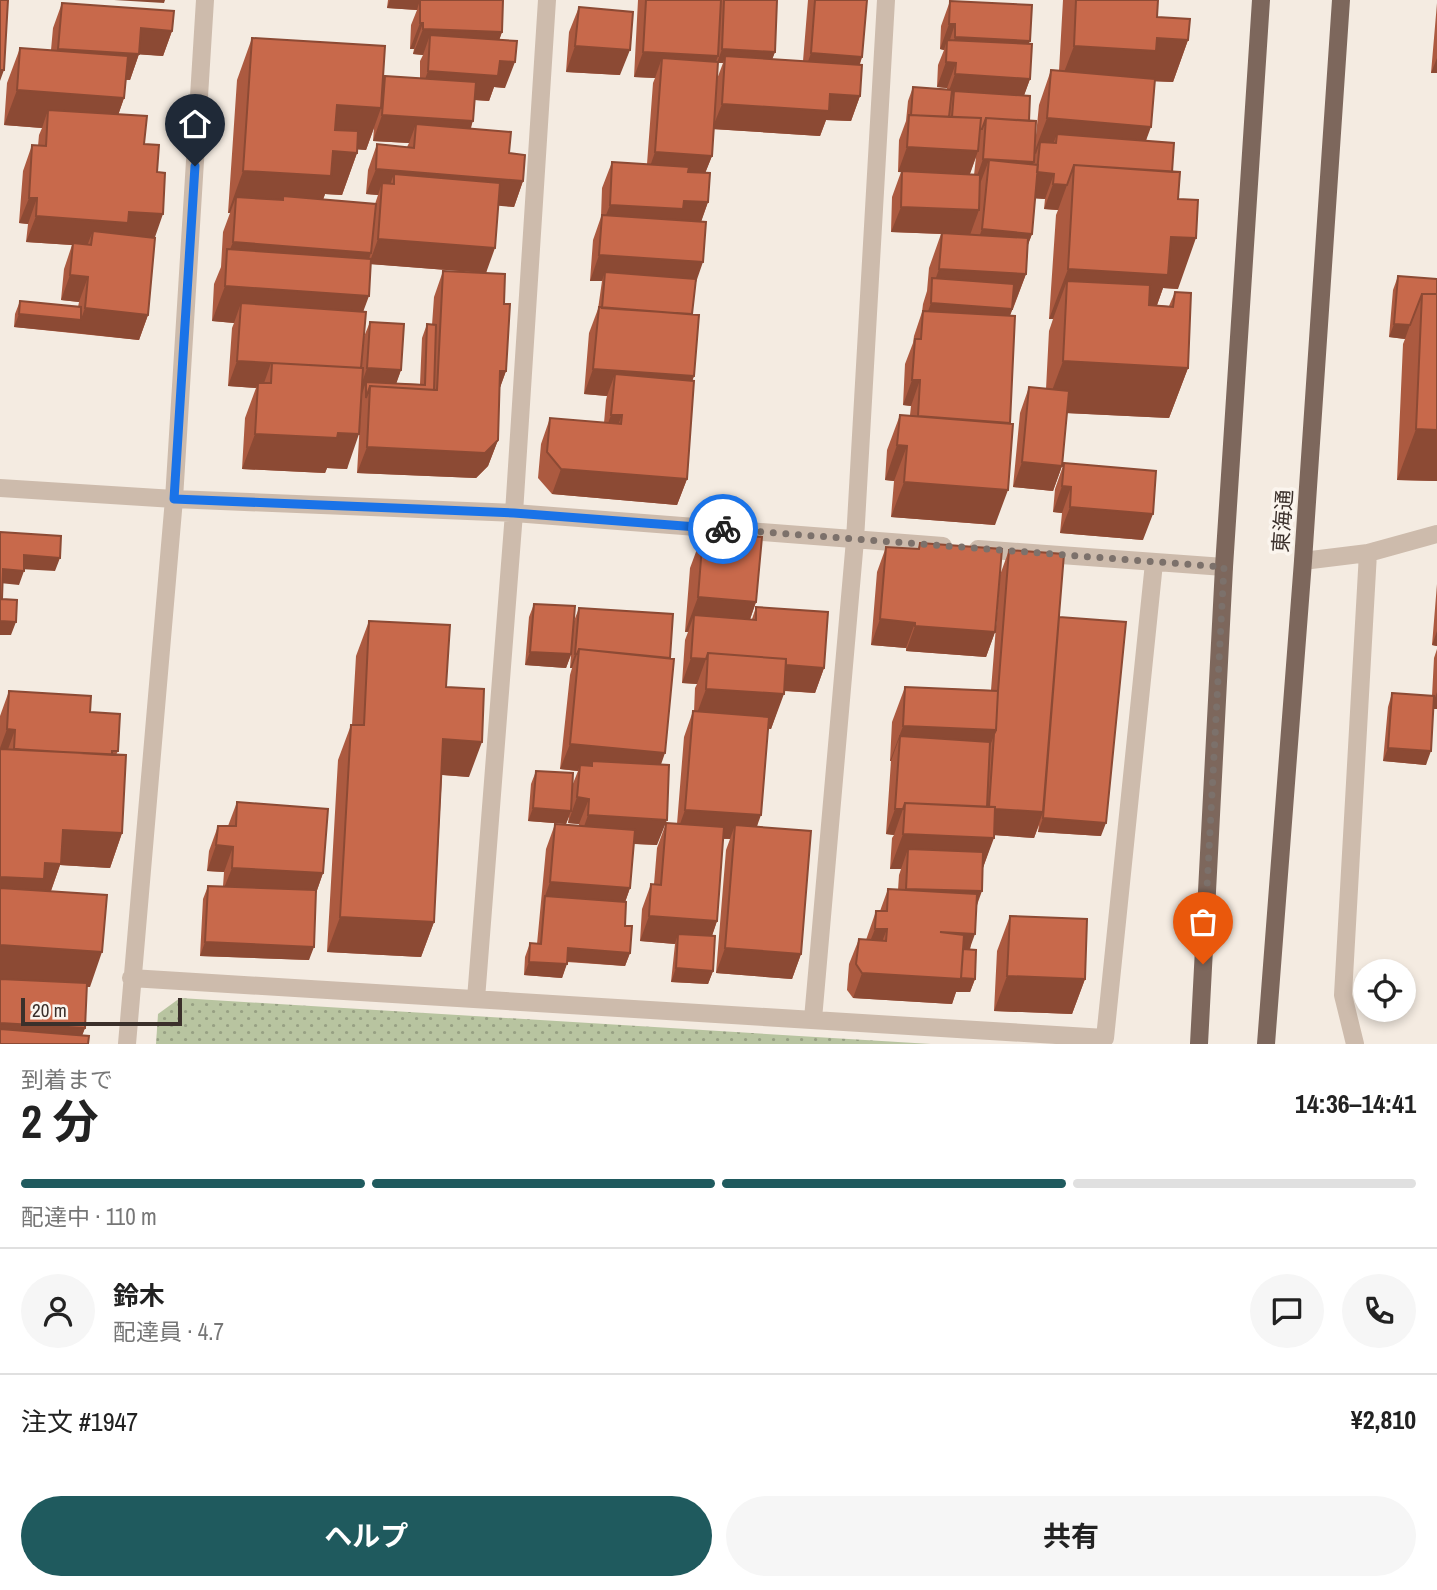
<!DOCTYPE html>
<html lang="ja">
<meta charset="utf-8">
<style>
:root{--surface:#fff;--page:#f6f6f6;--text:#222;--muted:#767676;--line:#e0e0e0;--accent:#1f5a5e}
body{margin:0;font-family:"Archivo Narrow","Noto Sans JP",sans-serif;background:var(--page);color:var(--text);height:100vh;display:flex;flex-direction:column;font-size:26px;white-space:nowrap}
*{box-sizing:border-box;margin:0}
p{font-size:23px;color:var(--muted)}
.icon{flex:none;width:38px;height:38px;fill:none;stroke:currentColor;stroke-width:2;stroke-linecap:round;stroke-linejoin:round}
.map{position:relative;height:1044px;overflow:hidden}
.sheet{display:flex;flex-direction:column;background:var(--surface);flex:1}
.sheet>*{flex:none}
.buttons{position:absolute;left:1353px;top:959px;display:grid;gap:14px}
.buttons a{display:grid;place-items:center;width:63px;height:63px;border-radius:50%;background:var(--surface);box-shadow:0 4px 10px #0003;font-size:35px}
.scale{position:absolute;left:21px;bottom:18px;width:161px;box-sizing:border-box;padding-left:7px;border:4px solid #3b302b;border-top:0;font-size:19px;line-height:24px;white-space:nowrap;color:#3b302b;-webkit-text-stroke:5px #fbf5ee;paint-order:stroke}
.pin{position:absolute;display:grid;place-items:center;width:60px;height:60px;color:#fff;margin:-72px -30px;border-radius:50% 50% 50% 0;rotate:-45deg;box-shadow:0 0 7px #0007}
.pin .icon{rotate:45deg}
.courier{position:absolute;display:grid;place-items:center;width:70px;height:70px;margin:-35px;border:5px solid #1a73e8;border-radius:50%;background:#fff;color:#222;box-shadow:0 2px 9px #0007}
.head em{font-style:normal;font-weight:700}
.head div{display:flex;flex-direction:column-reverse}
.head{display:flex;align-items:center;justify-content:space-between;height:119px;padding:0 21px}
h1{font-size:46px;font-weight:700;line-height:52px}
.bar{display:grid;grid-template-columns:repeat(4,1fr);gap:10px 7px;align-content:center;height:84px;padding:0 21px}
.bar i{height:9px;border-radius:5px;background:var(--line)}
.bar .on{background:var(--accent)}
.bar p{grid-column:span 4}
.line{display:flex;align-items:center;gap:18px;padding:0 21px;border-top:2px solid var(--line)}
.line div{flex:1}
.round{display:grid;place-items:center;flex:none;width:74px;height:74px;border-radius:37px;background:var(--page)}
.action{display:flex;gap:14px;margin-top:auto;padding:14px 21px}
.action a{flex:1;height:80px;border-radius:42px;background:var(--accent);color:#fff;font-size:28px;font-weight:700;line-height:80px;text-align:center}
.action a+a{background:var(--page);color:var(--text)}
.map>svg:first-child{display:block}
.park{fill:url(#park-dots)}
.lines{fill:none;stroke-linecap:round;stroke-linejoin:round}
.minor{stroke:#cdbbac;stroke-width:18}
.primary{stroke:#7d675c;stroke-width:18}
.wall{fill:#ac5a40;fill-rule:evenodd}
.shaded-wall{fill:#8c4a34}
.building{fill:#c8694b;stroke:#8c4a34;stroke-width:2}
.done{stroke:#7c716b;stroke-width:7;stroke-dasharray:0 12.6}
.route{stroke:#1a73e8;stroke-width:9}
.labels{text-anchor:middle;stroke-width:7;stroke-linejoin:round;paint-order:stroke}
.street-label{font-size:21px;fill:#3b302b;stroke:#fbf5ee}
</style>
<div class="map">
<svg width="1437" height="1044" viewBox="0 0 1437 1044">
<defs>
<pattern id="park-dots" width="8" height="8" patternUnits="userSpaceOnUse" patternTransform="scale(1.75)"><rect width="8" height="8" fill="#b8c4a0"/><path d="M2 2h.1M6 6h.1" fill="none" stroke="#97a083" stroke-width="1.8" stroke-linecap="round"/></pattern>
</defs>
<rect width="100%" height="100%" fill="#f4ebe1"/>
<path class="park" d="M180 998 931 1044H156L158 1014Z"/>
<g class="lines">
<path class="minor" d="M0 488 174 499 514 513 943 546
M978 549 1224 567
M1303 561 1368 553 1437 534
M131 978 1105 1038 1154 563
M476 999 514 513 547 0
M813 1019 855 540 886 0
M127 1044 174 499 205 0
M1355 1044 1343 995 1368 553"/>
<path class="primary" d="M1199 1044 1224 567 1261 0
M1266 1044 1303 561 1341 0"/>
</g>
<path class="wall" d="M388 0H503L502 32 499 40 505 88 494 87 489 101 475 100 471 129 509 153 523 181 514 207 499 205 486 273 504 304 506 371 499 390 498 440 488 466 476 478 357 473 361 404 347 469 327 468 325 473 242 469 245 418 256 388 228 386 232 328 234 323 212 321 214 284 221 267 223 232 230 213H228L237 80 252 38 383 81 385 76 420 78V61L423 55 413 54 414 49H410L411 25 417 10 387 8ZM374 128 373 141 409 143 407 147 377 144 368 170 366 194 378 195 375 204 323 200 325 194 342 195 357 153V149L366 150ZM371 264 485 273 443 271 434 297 432 325 427 324 422 338 420 384 396 383 401 370 370 322 363 339V312Z
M638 0H777L775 52 772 59 803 61 808 0H867L862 57 860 64V96L851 121 826 120 820 136 713 129 712 156 705 173 708 202 701 221 692 314 694 376 692 381 687 479 677 505 552 494 538 478 541 444 550 418 604 423 606 400 607 396 584 394 589 333 598 309 602 281H590L593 240 601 217 602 188 612 162 647 164 653 83 655 78 634 77ZM718 63H723L717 79Z
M1063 0H1158L1157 17 1188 40 1173 82 1154 81 1146 141 1172 172 1178 199V289L1163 288 1157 305 1169 306 1175 292 1188 368 1169 418 1067 413 1062 466 1053 491 1013 487 1020 413 1029 387 1046 389 1049 331 1053 319H1049L1056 215 1058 210 1044 209 1045 199 1035 198 1032 234 1028 244 1026 274 1013 309H1012L1010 315 995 525 891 517 894 481 885 480 887 450 900 415H910L911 406 903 405 905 364 913 343 914 336 922 312 923 304 927 291 929 268 941 234 891 232 892 197 901 172H898L899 140 906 121 908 101 913 87 947 89V88L937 87 938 65 944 50 940 49 941 26 950 1 1029 44 1030 79 1024 95 1029 121 1035 145 1039 105 1051 70 1059 71ZM976 157 974 175 970 174Z
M62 3 172 31 163 56 139 54 130 80H126L124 98 118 115 144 144 157 172 154 238 148 315 139 340 14 327 15 314 20 301 78 307 79 302 61 300 64 269 72 245 26 242 28 224 19 223 23 171 32 145 38 146 39 135 42 128 4 125 7 83 20 48 51 50 53 28Z
M1437 3V73H1431Z
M579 7 620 75 566 72 569 32Z
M1398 276 1437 279V481L1397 480 1403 344 1405 339 1389 337 1393 290Z
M1064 463 1143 540 1060 533 1062 513 1053 512 1055 489Z
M703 533 756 602 750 619H752L756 607 824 668 815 693 784 691 771 729 768 728 757 827 801 954 792 979 716 973 726 850 730 839H723L717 921 712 936 713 971 708 984 671 982 675 944 640 941 642 909 651 884H654L657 848 666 823 677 824 684 737 693 711 694 712 695 688 697 684 682 683 685 640 688 632H685L690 568Z
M920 543 995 632 986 657 906 651V648L871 645 877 572 886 547 918 549Z
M1009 550 1059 617 1101 836 1038 832 1039 825 1034 838 994 835 983 868 970 950 975 979 970 992H956L952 1004 853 998 847 990 849 964 859 939 866 940 876 911H880L888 889 898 890 899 875 901 869H890L892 838 894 835 886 834 891 761H890L892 722 905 687 991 690 1000 575Z
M1437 584V646L1432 645Z
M534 604 574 621 579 608 661 764 657 845 634 844 630 888 625 902V926L630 953 625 966 567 962 562 978 524 975 525 957 530 943 537 944 546 849 555 824 579 826V824L568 823 569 816 566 824 528 821 531 784 536 771 572 786 578 771 560 769 570 675 572 668H570L571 655 566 668 525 665 529 617Z
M369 621 446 687 469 777 442 775 434 922 421 957 327 952 338 760 351 725H352L356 656Z
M1437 649V709H1433L1426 765 1383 761 1388 707 1392 693 1432 696 1434 658Z
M9 691 90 712 118 751 116 755 122 833 110 868 60 865 51 891 90 987H87L85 1028 82 1035 0 1044V716Z
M237 802 323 873 316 893 309 960 200 956 203 899 208 886H223L224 872 207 871 209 851 218 826H228Z
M1010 916 1085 979 1072 1014 994 1011 997 951Z"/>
<path class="shaded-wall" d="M114 0H165L164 3Z
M390 0H420L417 10 387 8Z
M420 23H423L414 49H410Z
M949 24H955L947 49V40L944 50 940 49Z
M141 28 172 31 163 56 132 54Z
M423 29 502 32 493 58 430 35 423 55 413 54Z
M955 37 1030 41 1020 66 956 63 947 88 937 87Z
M1157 38 1188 40 1173 82 1146 81 1058 88 1074 46Z
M575 46 630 50 620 75 566 72Z
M58 49 139 54 130 80 49 74Z
M722 49 775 52 770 65 725 56 723 63H717Z
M643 52 718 56 709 81 662 58 655 78 634 77Z
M811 53 862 57 853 83 802 79Z
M1437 58V73H1431Z
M500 61 515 62 505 88 494 87 489 101 419 96 428 71Z
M0 70H4L0 81Z
M955 74 1030 79 1021 104 954 91 951 100 946 99Z
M17 90 124 98 112 133 48 110 42 128 4 125Z
M830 94 860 96 851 121 826 120 820 136 712 129 722 104Z
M337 105 381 108 366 150 322 147Z
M382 115 473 121 464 147 416 124 409 143 373 141Z
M1047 118 1151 127 1138 162 1056 143 1057 134 1049 155 1040 142 1036 154 1034 153Z
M907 147 978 151 969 176 898 172Z
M333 151 357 153 342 195 325 194 316 218 283 200V196L276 215 236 197 230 213H228L243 171Z
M655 152 712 156 702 181 646 178Z
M983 159 1034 162 1025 187 989 160 980 184H974Z
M376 169 523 181 514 207 389 196 394 184V174L386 196 382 183 378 195 366 194Z
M1037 172 1054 174 1045 199 1028 198Z
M1053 184 1067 185 1058 210 1044 209Z
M29 198H37L28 224 19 223Z
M684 201 708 202 699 228 674 234 600 230 610 205Z
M901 207 979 210 970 235 891 232Z
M129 212 163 214 154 240 93 231 87 246 26 242 36 216Z
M982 229 1032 234 1019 269 969 264Z
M1171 237 1196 238 1178 289 1163 288 1150 325 1067 281 1053 319H1049L1068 269Z
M378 239 495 248 486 273 369 264Z
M233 242 371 253 359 288 226 259Z
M599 255 703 262 694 288 605 272 602 281H590Z
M939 269 1026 274 1003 334 922 328 931 303 932 289Z
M70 275 88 277 79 302 61 300Z
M225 286 369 296 356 331 241 303 234 323 212 321Z
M85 308 148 315 139 340 76 333Z
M19 314 81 320 76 333 14 327Z
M1394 324 1410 325 1405 339 1389 337Z
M237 361 271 363 262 389 258 383 256 388 228 386Z
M1063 361 1188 368 1169 418 1044 412Z
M367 368 401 370 392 396 366 382 362 394H358Z
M593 369 694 376 685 402 615 374 607 396 584 394Z
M500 371H506L497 396Z
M912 380H920L911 406 903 405Z
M611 415H622L612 441 602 440Z
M1416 429 1437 430V481L1397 480Z
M338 433 359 434 347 469 327 468 325 473 242 469 255 434Z
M498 440 488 466 476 478 357 473 367 447Z
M897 445 907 446 894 481 885 480Z
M1022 462 1062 466 1053 491 1013 487Z
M561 469 687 479 677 505 552 494Z
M904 482 1008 490 995 525 891 517Z
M1062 486 1071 487 1062 513 1053 512Z
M1070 507 1153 514 1143 540 1060 533Z
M24 555 60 558 55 571 20 569Z
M3 569 24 571 19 585 0 583Z
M698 597 756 602 744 637 694 615 688 632H685Z
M880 619 915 623 906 648 871 645Z
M0 621 16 622 11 635H0Z
M915 626 995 632 986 657 906 651Z
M1437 631V646L1432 645Z
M530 652 571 654 566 668 525 665Z
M575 654H577L572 668H570Z
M691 658 706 659 697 684 682 683Z
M708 659 824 668 815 693 706 685Z
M706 689 784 694 771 729 693 724Z
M1437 692V709H1431Z
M903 726 996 730 983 765 900 736 891 761H890Z
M7 729 15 730 6 755H0V748Z
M443 739 482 742 469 777 431 774Z
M570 744 665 753 656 779 592 766V761L588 772 580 765 578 771 560 769Z
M1388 748 1431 751 1426 765 1383 761Z
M577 797 589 799 579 824 568 823Z
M533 808 571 811 566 824 528 821Z
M988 808 1043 812 1034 838 979 834Z
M895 809H903L894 835 886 834Z
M685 810 761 815 752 840 735 825 730 839 676 835Z
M588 815 667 820 657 845 579 841Z
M1043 818 1106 823 1101 836 1038 832Z
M63 830 122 833 110 868 60 865 48 899 0 913V877L45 863Z
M903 834 994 838 981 873 908 849 901 869H890Z
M216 845 233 847 224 872 207 871Z
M232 868 323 873 314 899 222 893Z
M550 882 630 888 621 914 545 896 541 907Z
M906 889 982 891 973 916 897 914Z
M649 916 717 921 708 947 678 934 675 944 640 941Z
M340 917 434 922 421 957 327 952Z
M875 929H887L877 955 865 954Z
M940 932 975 934 966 959Z
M205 942 314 947 309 960 200 956Z
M0 945 102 952 90 987 0 981Z
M568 948 630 953 625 966 564 961Z
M725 948 801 954 792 979 716 973Z
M529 962 567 964 562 978 524 975Z
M676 968 713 971 708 984 671 982Z
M862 973 975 979 970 992H956L952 1004 853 998Z
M1007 976 1085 979 1072 1014 994 1011Z
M0 1023 85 1028 79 1044H0Z"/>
<path class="building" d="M0 0H8L4 70H0Z
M420 0H503L502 32 423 29V23H420Z
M646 0H721L718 56 643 52Z
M724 0H777L775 52 722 49Z
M815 0H867L862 57 811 53Z
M1076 0H1158L1157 17 1190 19 1188 40 1157 38 1156 51 1074 46Z
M950 1 1032 5 1030 41 955 37V24H949Z
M62 3 174 11 172 31 141 28 139 54 58 49Z
M579 7 633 12 630 50 575 46Z
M430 35 517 41 515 62 500 61 498 76 428 71Z
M252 38 385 46 381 108 337 105 335 130 358 131 357 153 333 151 331 176 243 171Z
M947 40 1032 44 1030 79 955 74 956 63 946 62Z
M20 48 128 56 124 98 17 90Z
M725 56 862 65 860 96 830 94 829 111 722 104Z
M662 58 718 62 712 156 655 152Z
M1051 70 1155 79 1151 127 1047 118Z
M385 76 476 82 473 121 382 115Z
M913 87 952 90 949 117 911 115Z
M954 91 1030 96 1029 121 986 118 982 129H980L981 118 952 117Z
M48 110 147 116 144 144 159 145 157 172 165 173 163 214 129 212 128 223 36 216 37 198H29L32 145 46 146Z
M909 115 981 118 978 151 907 147Z
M986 118 1036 121 1034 162 983 159Z
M416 124 511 132 509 153 525 155 523 181 376 169 377 144 414 148Z
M1057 134 1174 143 1172 172 1074 165 1067 185 1053 184 1054 174 1037 172 1040 142 1056 143Z
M989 160 1038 165 1032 234 982 229Z
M612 162 689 167 688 172 710 173 708 202 684 201 683 209 610 205Z
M1074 165 1180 172 1178 199 1198 200 1196 238 1171 237 1168 275 1068 269Z
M902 171 980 175 979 210 901 207Z
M394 174 500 183 495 248 378 239 382 183 394 184Z
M283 196 376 204 371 253 233 242 236 197 283 200Z
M602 215 706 222 703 262 599 255Z
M93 231 155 238 148 315 85 308 88 277 70 275 73 243 91 245Z
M942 233 1028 238 1026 274 939 269Z
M227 249 371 259 369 296 225 286Z
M443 271 505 274 504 304H510L506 371H500L498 440 485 453 367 447 370 386 437 390Z
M605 272 696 279 692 314 602 308Z
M1398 276 1437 279V294H1422L1410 325 1394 324Z
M932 278 1014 284 1012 309 931 303Z
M1067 281 1150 285 1149 305 1173 307 1175 292 1191 293 1188 368 1063 361Z
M1422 294H1437V430L1416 429Z
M20 301 81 307V320L19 314Z
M241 303 366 312 361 368 237 361Z
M599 307 699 315 694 376 593 369Z
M923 311 1015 316 1010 423 918 416 920 380H912L915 339H921Z
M370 322 404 324 401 370 367 368Z
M427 324 436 325 434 390 370 386 366 398V382L425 385Z
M272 363 363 368 359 434 338 433 337 438 255 434 258 383H271Z
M615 374 694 381 687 479 561 469 547 452 550 418 621 424 622 415H611Z
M1029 387 1069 391 1062 466 1022 462Z
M900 415 1013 424 1008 490 904 482 907 446 897 445Z
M1064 463 1156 471 1153 514 1070 507 1071 487 1062 486Z
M0 532 61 536 60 558 24 555V571L3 569 2 599 17 600 16 622 0 621Z
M703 533 762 537 756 602 698 597Z
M920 543 1002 549 995 632 915 626V623L880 619 886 547 919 549Z
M1009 550 1064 554 1043 812 995 809V807H989L994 734 996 730 998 691Z
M534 604 575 606 571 654 530 652Z
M756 607 828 612 824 668 786 665V659L708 653 706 659 691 658 694 615 756 620Z
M579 608 673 614 670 658 579 649 577 654H575Z
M1059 617 1126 622 1106 823 1043 818Z
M369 621 450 625 446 687 484 689 482 742 443 739 434 922 340 917 351 725H364Z
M579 649 674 659 665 753 570 744Z
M708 653 786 659 784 694 706 689Z
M905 687 998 691 996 730 903 726Z
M9 691 91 696 90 712 120 714 118 751H112V755L14 749 15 730 7 729Z
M1392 693 1434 696 1431 751 1388 748Z
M693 711 769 717 761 815 685 810Z
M900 736 990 742 987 807 905 803 903 809H895Z
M0 749 126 755 122 833 63 830 61 864 45 863 44 879 0 877Z
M592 761 669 765 667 820 588 815 589 799 577 797 580 765 592 766Z
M536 771 573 773 571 811 533 808Z
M237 802 328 809 323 873 232 868 233 847 216 845 218 826H236Z
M905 803 995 807 994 838 903 834Z
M666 823 724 827 717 921 649 916 651 884 661 885Z
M555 824 635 830 630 888 550 882Z
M735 825 811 831 801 954 725 948Z
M908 849 983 852 982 891 906 889Z
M208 886 316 890 314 947 205 942Z
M0 888 107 895 102 952 0 945Z
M888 889 977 894 975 934 940 932 964 935 961 979 862 973 856 964 859 939 886 941 887 929H875L876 911H887Z
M545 896 626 902 625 926H632L630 953 568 948 567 964 529 962 530 943 541 944Z
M1010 916 1087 919 1085 979 1007 976Z
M678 934 715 936 713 971 676 968Z
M963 949 976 950 975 979 961 978Z
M0 979 87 983 85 1028 0 1023Z
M0 1029 89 1036 88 1044H0Z"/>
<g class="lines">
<path class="done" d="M723 529 1224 567 1203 964"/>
<path class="route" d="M195 166 174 499 514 513 723 529"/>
</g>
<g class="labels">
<g class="street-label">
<text transform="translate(1283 521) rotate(-86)" y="7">東海通</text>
</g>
</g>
</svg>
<div class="buttons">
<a><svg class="icon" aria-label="locate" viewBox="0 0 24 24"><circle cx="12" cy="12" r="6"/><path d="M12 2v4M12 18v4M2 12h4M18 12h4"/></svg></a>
</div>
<div class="scale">20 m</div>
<div class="pin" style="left:1203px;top:964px;background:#ea580c"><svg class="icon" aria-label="bag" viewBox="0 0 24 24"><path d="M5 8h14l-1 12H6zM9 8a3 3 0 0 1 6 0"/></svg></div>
<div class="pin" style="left:195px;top:166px;background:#1f2937"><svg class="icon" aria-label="home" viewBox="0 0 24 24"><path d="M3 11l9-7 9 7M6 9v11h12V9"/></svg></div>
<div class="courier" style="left:723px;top:529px"><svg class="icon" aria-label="bike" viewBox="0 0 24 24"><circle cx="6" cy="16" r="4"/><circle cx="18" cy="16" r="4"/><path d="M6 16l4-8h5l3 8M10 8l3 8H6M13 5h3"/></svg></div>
</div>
<section class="sheet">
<div class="head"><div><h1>2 分</h1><p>到着まで</p></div><em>14:36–14:41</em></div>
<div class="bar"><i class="on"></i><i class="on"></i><i class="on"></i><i></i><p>配達中 · 110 m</p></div>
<div class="line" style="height:126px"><a class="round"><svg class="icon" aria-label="person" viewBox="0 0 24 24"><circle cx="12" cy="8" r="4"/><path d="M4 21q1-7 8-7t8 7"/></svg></a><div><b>鈴木</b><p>配達員 · 4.7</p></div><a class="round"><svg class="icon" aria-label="chat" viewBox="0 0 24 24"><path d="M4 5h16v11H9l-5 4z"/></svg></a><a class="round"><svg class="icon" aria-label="phone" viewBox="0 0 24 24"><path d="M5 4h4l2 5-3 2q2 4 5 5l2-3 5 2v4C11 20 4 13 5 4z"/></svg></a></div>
<div class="line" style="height:91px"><div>注文 #1947</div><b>¥2,810</b></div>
<div class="action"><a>ヘルプ</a><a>共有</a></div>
</section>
